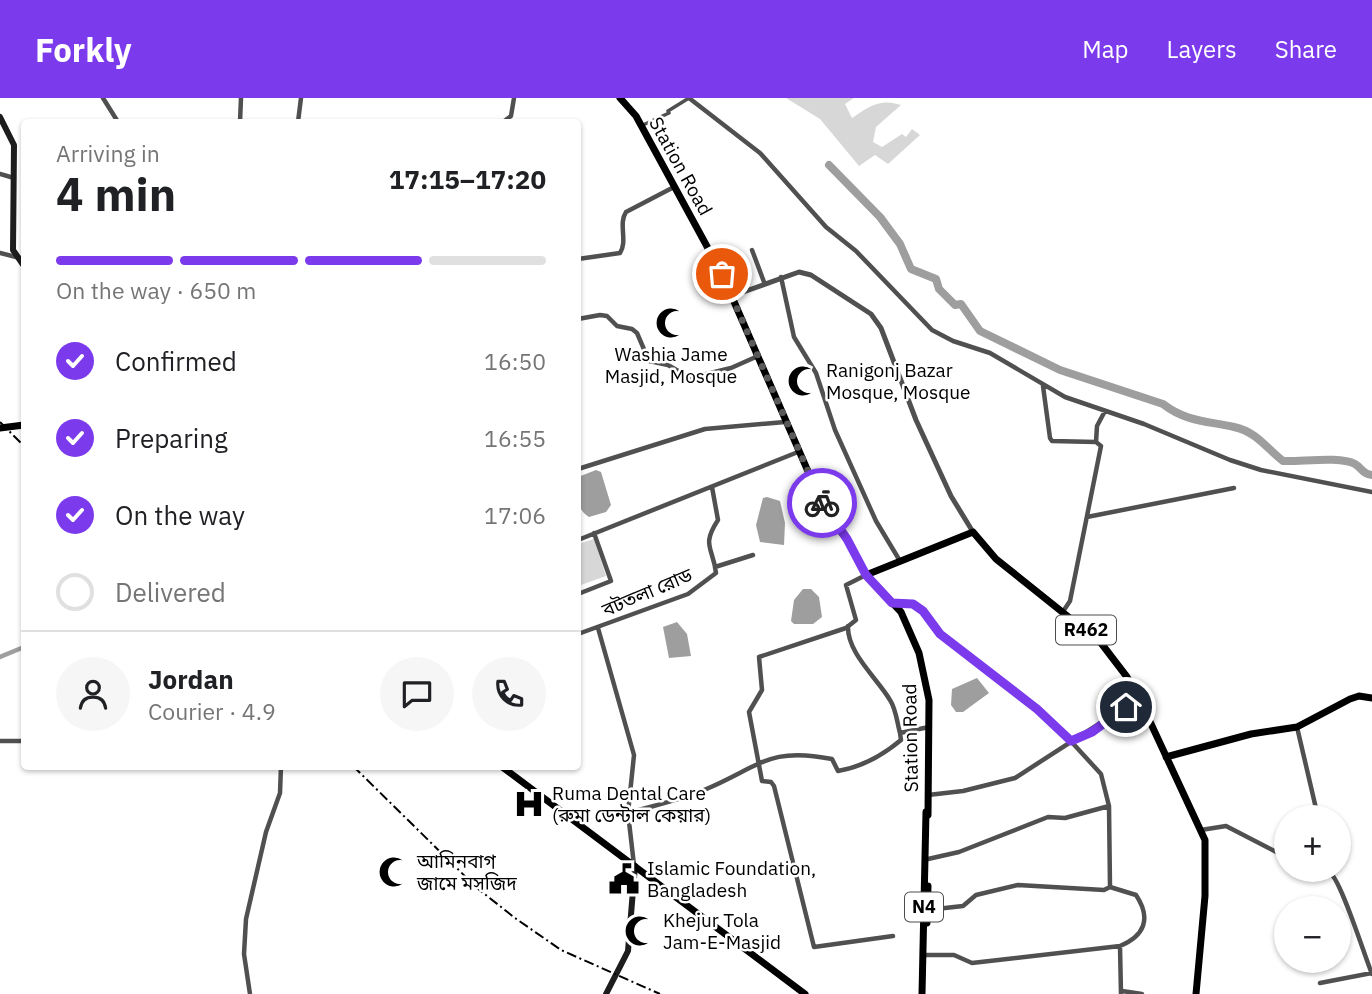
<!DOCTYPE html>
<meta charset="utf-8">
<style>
:root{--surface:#fff;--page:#f6f6f6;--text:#202124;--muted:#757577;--line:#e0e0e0;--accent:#7c3aed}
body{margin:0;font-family:"IBM Plex Sans","Noto Sans Bengali",sans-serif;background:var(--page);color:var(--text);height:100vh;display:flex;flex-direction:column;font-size:26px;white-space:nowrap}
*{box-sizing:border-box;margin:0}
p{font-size:23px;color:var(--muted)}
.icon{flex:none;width:38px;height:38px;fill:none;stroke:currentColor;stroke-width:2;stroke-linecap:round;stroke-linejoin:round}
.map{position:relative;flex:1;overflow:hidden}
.side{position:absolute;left:21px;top:21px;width:560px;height:651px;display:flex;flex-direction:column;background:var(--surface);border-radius:7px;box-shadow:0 2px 5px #0004}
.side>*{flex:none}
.buttons{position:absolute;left:1274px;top:707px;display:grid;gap:14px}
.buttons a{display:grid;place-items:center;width:77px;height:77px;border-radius:50%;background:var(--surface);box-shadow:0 2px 5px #0004;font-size:35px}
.pin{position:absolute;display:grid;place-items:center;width:60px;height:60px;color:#fff;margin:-30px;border:4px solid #fff;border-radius:50%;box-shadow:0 2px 7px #0007}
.courier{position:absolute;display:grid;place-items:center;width:70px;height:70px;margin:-35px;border:5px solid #7c3aed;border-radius:50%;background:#fff;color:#222;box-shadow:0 2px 9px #0007}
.summary em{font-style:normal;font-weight:700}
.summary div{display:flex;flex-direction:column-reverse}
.summary{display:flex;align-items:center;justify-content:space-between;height:119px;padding:0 35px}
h1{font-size:46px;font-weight:700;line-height:52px}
.bar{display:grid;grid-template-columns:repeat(4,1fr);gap:10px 7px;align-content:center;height:84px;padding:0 35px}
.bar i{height:9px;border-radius:5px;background:var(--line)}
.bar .selected{background:var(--accent)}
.bar p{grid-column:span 4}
.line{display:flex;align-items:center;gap:18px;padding:0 35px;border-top:2px solid var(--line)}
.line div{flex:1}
.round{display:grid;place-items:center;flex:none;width:74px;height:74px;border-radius:37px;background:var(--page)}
ol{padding:0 35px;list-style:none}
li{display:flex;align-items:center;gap:21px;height:77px}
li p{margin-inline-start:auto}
li .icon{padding:7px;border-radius:50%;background:var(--accent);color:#fff;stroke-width:4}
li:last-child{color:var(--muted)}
li i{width:38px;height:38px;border:4px solid var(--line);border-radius:50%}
header{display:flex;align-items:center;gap:42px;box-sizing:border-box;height:98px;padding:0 35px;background:var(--accent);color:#fff}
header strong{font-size:33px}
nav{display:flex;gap:38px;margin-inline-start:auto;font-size:24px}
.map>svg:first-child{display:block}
.green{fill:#d7d7d7}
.water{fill:#9e9e9e}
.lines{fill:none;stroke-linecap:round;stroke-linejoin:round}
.canal{stroke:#9e9e9e;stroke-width:4.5}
.river{stroke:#9e9e9e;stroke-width:8}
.pedestrian{stroke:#505050;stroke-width:3.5}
.minor{stroke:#505050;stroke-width:4.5}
.tertiary{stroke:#505050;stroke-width:5}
.secondary{stroke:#1d1d1d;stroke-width:6}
.primary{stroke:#000;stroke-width:7}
.trunk{stroke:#000;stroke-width:7}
.rail{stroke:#000;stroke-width:2;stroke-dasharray:10 3.5 2 3.5;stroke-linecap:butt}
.done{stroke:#595959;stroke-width:7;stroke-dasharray:0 12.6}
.route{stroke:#7c3aed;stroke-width:9}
.labels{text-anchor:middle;stroke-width:5;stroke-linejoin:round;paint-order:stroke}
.shield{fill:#fff;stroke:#4c4c4c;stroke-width:2}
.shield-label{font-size:18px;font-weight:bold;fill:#000}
.street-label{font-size:19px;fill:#000;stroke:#fff}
.poi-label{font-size:19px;fill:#000;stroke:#fff;text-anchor:start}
</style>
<header>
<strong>Forkly</strong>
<nav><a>Map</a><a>Layers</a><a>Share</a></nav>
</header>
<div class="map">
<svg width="1372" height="896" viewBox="0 0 1372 896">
<rect width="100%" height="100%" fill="#fff"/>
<path class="green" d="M786 0H854L845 6 852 20C869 8 881 0 901 7L876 29 873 44 882 49 902 36 906 39 912 31 920 37 888 66 875 57 859 68 820 21Z
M594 441 606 478 578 488V446Z"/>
<path class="water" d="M596 372 601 374 611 407 606 414 589 419C575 411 577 394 578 379Z
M767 399 780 403 785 425 784 447 760 444 756 427 763 400Z
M803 491H811L819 499 822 519 813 526H794L791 523 794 502Z
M677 524 687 536 691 558 669 560 663 529Z
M977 580 989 595 963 614H956L951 607 952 591Z"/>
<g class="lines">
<path class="canal" d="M0 559 24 549"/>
<path class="river" d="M829 67 880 119 900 146 911 171 936 181 939 191 955 207 961 206 980 233 1060 272 1163 306C1186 324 1208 323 1234 329 1257 334 1266 350 1283 363 1301 364 1340 358 1355 366 1362 370 1362 376 1372 377"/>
<path class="pedestrian" d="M643 27 669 15 668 13 689 0"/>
<path class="minor" d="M103 0 118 24
M689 0 760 55 826 129 856 153 932 232 953 243 990 255 1065 299 1144 326 1230 362 1261 372 1372 394
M240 24 241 0
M298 24 301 0
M503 24 511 18 514 0
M0 76 14 80
M752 152 764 184
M0 155 24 161
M578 161 620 155C628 143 618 126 626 114L674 89
M781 179 794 239 816 275 835 332 876 423 900 463
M578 221 600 217 607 218 617 228 632 231 637 235 649 263 668 267 690 280 731 270 758 258
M1043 288 1050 340 1052 343 1096 344 1101 348 1070 503 1064 512
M1096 344 1097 328 1105 313
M578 371 705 331 785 324
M1087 419 1234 390
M578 442 798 354
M715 469 753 457
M866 477 846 487 856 522 846 530 759 559 762 592 749 614 762 683 771 684 774 688 814 849 893 838
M578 496 611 483 594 435
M894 505 913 506 923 513 940 536 1056 627 1101 676 1109 708 1110 789
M848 528C847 555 877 580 890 602 896 611 897 624 900 635
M598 530 634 657 628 715 634 767
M578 536 688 496 716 475C713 449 701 448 718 422L712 389
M1297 629 1318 719
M0 643H24
M928 697 963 693 1015 680 1139 600
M628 715C656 707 685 701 711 689 762 666 772 649 832 661L838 673C862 669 883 657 901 642L900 635 929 629
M1201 732 1226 728 1286 759
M928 761 959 754 1048 719 1065 720 1109 708
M1315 772C1319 773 1328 774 1331 776 1341 783 1365 859 1372 876
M1120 848 1121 896
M926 857H954L972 865 1120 848C1144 838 1152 821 1136 797L1110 789 1104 792 1018 787 976 797 963 808 927 812
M1320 885 1372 875
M1122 893 1142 896
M250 896 244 856 246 821 266 734 280 695 281 668"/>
<path class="tertiary" d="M732 198 799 174 811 177 871 216 881 230 916 322 951 398 973 434"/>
<path class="secondary" d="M0 19 14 47 13 152 24 168
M606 896 628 853 635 768"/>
<path class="primary" d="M620 0 636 18 722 176 827 417 847 441 866 477 901 514 919 555 929 602 928 717
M0 330 24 327
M866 477 973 434 996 461 1101 545 1127 579 1139 600 1205 742V798L1196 896
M1166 659 1251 636 1297 629 1350 601 1359 598 1372 600
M501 668 805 896
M927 825 928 788"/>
<path class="trunk" d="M922 896 926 714"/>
<path class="rail" d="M0 324 24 348
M353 668 477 790 515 820 561 852 660 896"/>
</g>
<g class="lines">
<path class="done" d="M722 176 822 405"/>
<path class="route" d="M822 405 847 441 866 477 892 505 913 506 923 513 940 536 1037 611 1071 643 1092 634 1126 609"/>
</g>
<defs>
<g id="mosque-bare" transform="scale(2.415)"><path d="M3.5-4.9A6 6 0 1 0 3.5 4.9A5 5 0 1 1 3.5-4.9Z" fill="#000" stroke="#fff" stroke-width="2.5" paint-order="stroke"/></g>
<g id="hospital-bare" transform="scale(2.415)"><path d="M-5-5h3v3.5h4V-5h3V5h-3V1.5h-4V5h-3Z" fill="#000" stroke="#fff" stroke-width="2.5" paint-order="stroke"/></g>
<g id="civic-bare" transform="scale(2.415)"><path d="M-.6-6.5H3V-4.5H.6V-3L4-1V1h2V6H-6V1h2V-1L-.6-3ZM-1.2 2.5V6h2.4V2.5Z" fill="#000" stroke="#fff" stroke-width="2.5" paint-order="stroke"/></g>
</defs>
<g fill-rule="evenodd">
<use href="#mosque-bare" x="671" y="225"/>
<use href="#mosque-bare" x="803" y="283"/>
<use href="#hospital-bare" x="529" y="706"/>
<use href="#mosque-bare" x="394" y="774"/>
<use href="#civic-bare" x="624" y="781"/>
<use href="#mosque-bare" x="640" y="833"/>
</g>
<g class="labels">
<g class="shield">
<rect x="1056" y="517.5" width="60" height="29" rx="5"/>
<rect x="905" y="794.5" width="38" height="29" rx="5"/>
</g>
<g class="shield-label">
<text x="1086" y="538">R462</text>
<text x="924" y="815">N4</text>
</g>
<g class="street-label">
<text transform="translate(681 68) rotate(61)" y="7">Station Road</text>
<text transform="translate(647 494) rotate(-23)" y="7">বটতলা রোড</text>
<text transform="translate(910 640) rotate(-91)" y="7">Station Road</text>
</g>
<g class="poi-label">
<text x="671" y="263" text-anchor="middle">Washia Jame<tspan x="671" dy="22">Masjid, Mosque</tspan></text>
<text x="826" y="279">Ranigonj Bazar<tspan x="826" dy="22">Mosque, Mosque</tspan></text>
<text x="552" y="702">Ruma Dental Care<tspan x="552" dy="22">(রুমা ডেন্টাল কেয়ার)</tspan></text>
<text x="417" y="770">আমিনবাগ<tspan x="417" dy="22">জামে মসজিদ</tspan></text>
<text x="647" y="777">Islamic Foundation,<tspan x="647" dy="22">Bangladesh</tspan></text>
<text x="663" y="829">Khejur Tola<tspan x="663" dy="22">Jam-E-Masjid</tspan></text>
</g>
</g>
</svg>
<div class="buttons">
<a>+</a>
<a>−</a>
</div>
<div class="pin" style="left:722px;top:176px;background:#ea580c"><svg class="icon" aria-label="bag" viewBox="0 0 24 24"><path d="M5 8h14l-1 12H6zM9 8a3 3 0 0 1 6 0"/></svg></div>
<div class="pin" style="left:1126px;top:609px;background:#1f2937"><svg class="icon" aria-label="home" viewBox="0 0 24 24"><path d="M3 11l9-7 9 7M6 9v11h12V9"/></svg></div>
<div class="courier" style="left:822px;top:405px"><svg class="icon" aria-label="bike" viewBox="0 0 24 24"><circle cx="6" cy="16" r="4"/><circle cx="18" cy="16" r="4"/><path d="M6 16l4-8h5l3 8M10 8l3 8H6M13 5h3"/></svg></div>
<section class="side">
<div class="summary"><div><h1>4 min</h1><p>Arriving in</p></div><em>17:15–17:20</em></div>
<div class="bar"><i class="selected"></i><i class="selected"></i><i class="selected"></i><i></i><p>On the way · 650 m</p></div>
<ol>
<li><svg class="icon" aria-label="check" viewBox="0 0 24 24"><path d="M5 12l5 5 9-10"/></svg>Confirmed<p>16:50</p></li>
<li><svg class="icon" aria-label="check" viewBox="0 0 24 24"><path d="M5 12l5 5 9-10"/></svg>Preparing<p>16:55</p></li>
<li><svg class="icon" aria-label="check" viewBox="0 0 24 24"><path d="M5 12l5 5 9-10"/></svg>On the way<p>17:06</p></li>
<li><i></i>Delivered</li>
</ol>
<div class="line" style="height:126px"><a class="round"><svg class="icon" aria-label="person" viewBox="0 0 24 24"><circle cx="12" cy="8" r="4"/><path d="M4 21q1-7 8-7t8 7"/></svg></a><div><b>Jordan</b><p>Courier · 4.9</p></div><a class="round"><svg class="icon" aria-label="chat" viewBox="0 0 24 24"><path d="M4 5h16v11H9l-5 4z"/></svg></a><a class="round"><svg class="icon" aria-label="phone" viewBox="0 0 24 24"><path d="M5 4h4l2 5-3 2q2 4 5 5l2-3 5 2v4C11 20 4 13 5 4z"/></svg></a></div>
</section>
</div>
